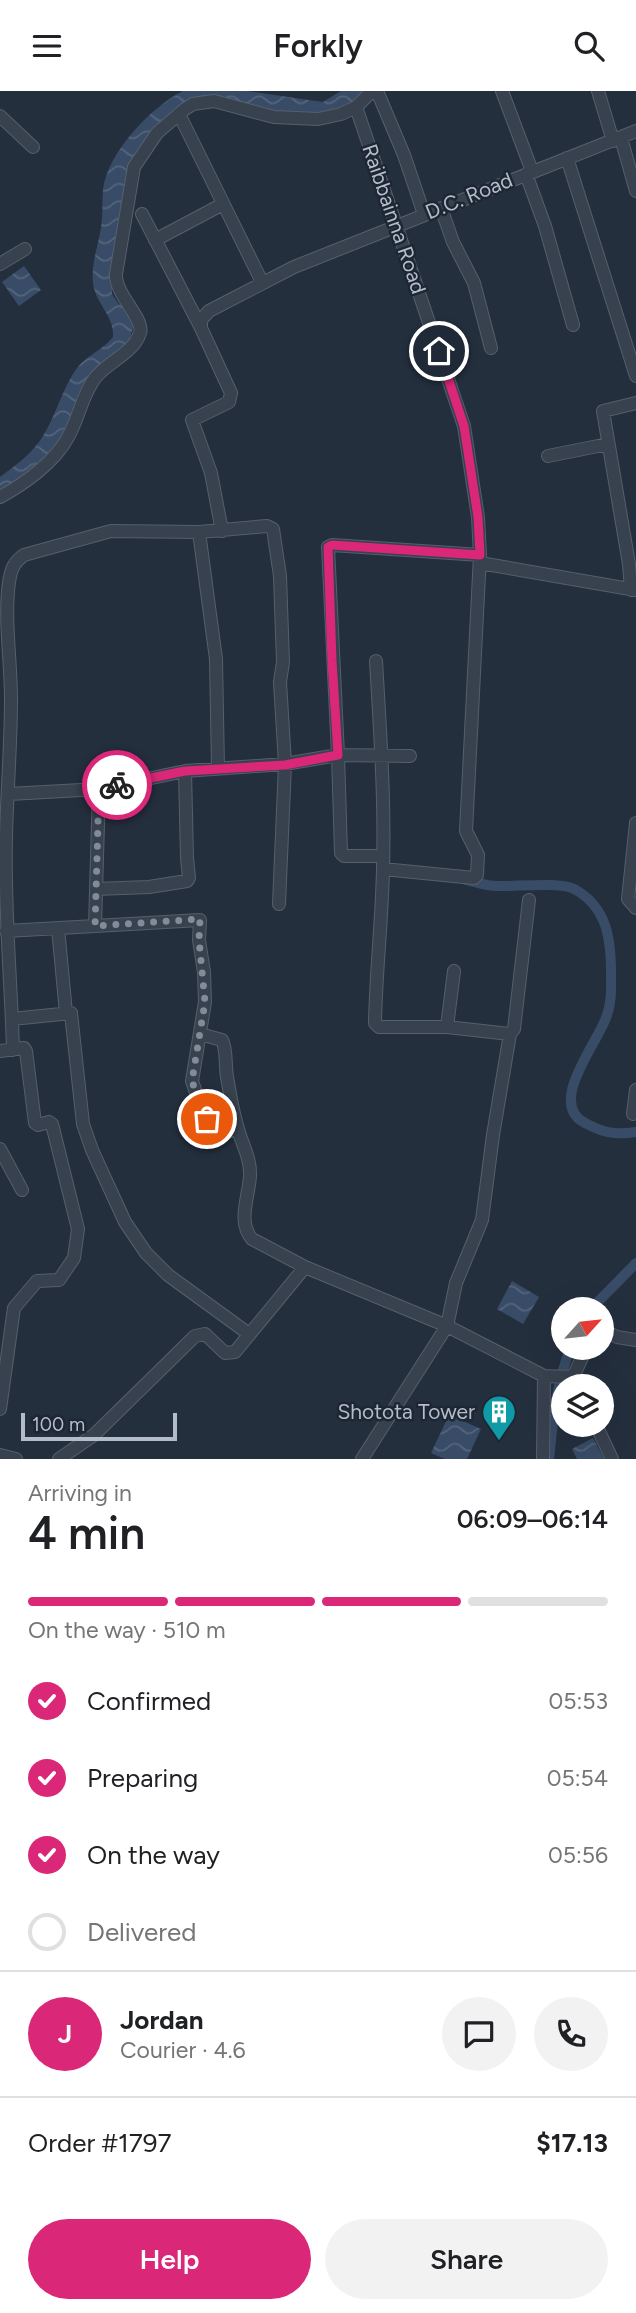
<!DOCTYPE html>
<meta charset="utf-8">
<style>
:root{--surface:#fff;--page:#f2f2f2;--text:#202124;--muted:#757577;--line:#e0e0e0;--accent:#db2777}
body{margin:0;font-family:Figtree,sans-serif;background:var(--page);color:var(--text);height:100vh;display:flex;flex-direction:column;font-size:26px;white-space:nowrap}
*{box-sizing:border-box;margin:0}
p{font-size:23px;color:var(--muted)}
.icon{flex:none;width:38px;height:38px;fill:none;stroke:currentColor;stroke-width:2;stroke-linecap:round;stroke-linejoin:round}
.map{position:relative;height:1368px;overflow:hidden}
.sheet{display:flex;flex-direction:column;background:var(--surface);flex:1}
.sheet>*{flex:none}
.needle{width:46px;rotate:63deg}
.controls{position:absolute;left:551px;top:1206px;display:grid;gap:14px}
.controls a{display:grid;place-items:center;width:63px;height:63px;border-radius:50%;background:var(--surface);box-shadow:0 7px 28px #0002;font-size:35px}
.scale{position:absolute;left:21px;bottom:18px;width:156px;box-sizing:border-box;padding-left:7px;border:4px solid #b4bcc9;border-top:0;font-size:19px;line-height:24px;white-space:nowrap;color:#b4bcc9;-webkit-text-stroke:5px #1d2633;paint-order:stroke}
.pin{position:absolute;display:grid;place-items:center;width:60px;height:60px;color:#fff;margin:-30px;border:4px solid #fff;border-radius:50%;box-shadow:0 2px 7px #0007}
.courier{position:absolute;display:grid;place-items:center;width:70px;height:70px;margin:-35px;border:5px solid #db2777;border-radius:50%;background:#fff;color:#222;box-shadow:0 2px 9px #0007}
.summary em{font-style:normal;font-weight:600}
.summary div{display:flex;flex-direction:column-reverse}
.summary{display:flex;align-items:center;justify-content:space-between;height:119px;padding:0 28px}
h1{font-size:46px;font-weight:600;line-height:52px}
.bar{display:grid;grid-template-columns:repeat(4,1fr);gap:10px 7px;align-content:center;height:84px;padding:0 28px}
.bar i{height:9px;border-radius:5px;background:var(--line)}
.bar .active{background:var(--accent)}
.bar p{grid-column:span 4}
.line{display:flex;align-items:center;gap:18px;padding:0 28px;border-top:2px solid var(--line)}
.line div{flex:1}
.round{display:grid;place-items:center;flex:none;width:74px;height:74px;border-radius:37px;background:var(--page)}
ol{padding:0 28px;list-style:none}
li{display:flex;align-items:center;gap:21px;height:77px}
li p{margin-inline-start:auto}
li .icon{padding:7px;border-radius:50%;background:var(--accent);color:#fff;stroke-width:4}
li:last-child{color:var(--muted)}
li i{width:38px;height:38px;border:4px solid var(--line);border-radius:50%}
.button{display:flex;gap:14px;margin-top:auto;padding:14px 28px}
.button a{flex:1;height:80px;border-radius:42px;background:var(--accent);color:#fff;font-size:28px;font-weight:600;line-height:80px;text-align:center}
.button a+a{background:var(--page);color:var(--text)}
header{display:flex;justify-content:space-between;align-items:center;height:91px;padding:0 28px;background:var(--surface);font-size:32px;font-weight:600}
.map>svg:first-child{display:block}
.water{fill:url(#water-waves)}
.lines{fill:none;stroke-linecap:round;stroke-linejoin:round}
.canal{stroke:#394c67;stroke-width:10}
.street-casing{stroke:#565f6c;stroke-width:14}
.street{stroke:#38414e;stroke-width:12}
.done{stroke:#828b98;stroke-width:7;stroke-dasharray:0 12.6}
.route{stroke:#db2777;stroke-width:9}
.labels{text-anchor:middle;stroke-width:5;stroke-linejoin:round;paint-order:stroke}
.street-label{font-size:21px;fill:#b4bcc9;stroke:#1d2633}
.poi-label{font-size:21px;fill:#b4bcc9;stroke:#1d2633;text-anchor:end}
</style>
<header><svg class="icon" aria-label="menu" viewBox="0 0 24 24"><path d="M4 6h16M4 12h16M4 18h16"/></svg>Forkly<svg class="icon" aria-label="search" viewBox="0 0 24 24"><circle cx="10" cy="10" r="6"/><path d="M15 15l6 6"/></svg></header>
<div class="map">
<svg width="636" height="1368" viewBox="0 0 636 1368">
<defs>
<pattern id="water-waves" width="16" height="10" patternUnits="userSpaceOnUse" patternTransform="scale(1.75)"><rect width="16" height="10" fill="#394c67"/><path d="M0 5q4-4 8 0t8 0" fill="none" stroke="#53647b"/></pattern>
</defs>
<rect width="100%" height="100%" fill="#242f3e"/>
<path class="water" d="M183 0H247L323 11 341 0H367L350 19 318 29 200 8 147 49 112 189V203L118 212 130 222 134 233 129 251 96 282 70 337 37 378 0 402V386C16 374 32 363 43 345 56 324 62 298 77 277 87 264 103 259 113 246 115 225 94 211 93 191 91 173 98 155 101 137 103 124 102 112 103 99 107 62 151 16 183 0Z
M24 175 41 199 19 215 2 191Z
M512 1190 539 1206 523 1233 497 1218Z
M449 1324 481 1338 467 1368H445L431 1362Z
M593 1347 604 1368H577L572 1358Z"/>
<g class="lines">
<path class="canal" d="M466 789C476 791 487 795 497 795 515 796 562 790 576 799 607 817 611 848 611 882 611 896 612 910 607 924 599 951 546 1012 585 1032 604 1042 614 1044 636 1041
M591 1218 636 1172
M549 1368C553 1330 556 1292 571 1256"/>
<g class="street-casing">
<path id="street" d="M377 0 404 64 424 123
M502 0 532 80
M598 0 613 50
M356 16 464 335 478 426 480 464 466 740 478 764 477 784 474 787 383 778
M179 23 262 191
M0 25 33 56
M621 47 636 100
M567 67 636 285
M526 83 545 135 573 234
M441 117 453 151 474 192 491 257
M142 123 201 237 231 302 229 311 192 329 211 382 222 440
M155 149 223 113
M0 173 25 158
M201 237V229L209 220 294 176 636 40
M548 365 608 353
M0 406C24 393 55 371 68 346 79 327 82 304 95 287 108 270 133 263 140 242 145 228 115 204 116 183L134 76 157 42 185 18 193 13 214 10 274 26 318 28 341 23 356 16 372 0
M199 441 216 568 218 678
M480 472 636 499
M631 499 629 473 603 320 636 312
M9 703 99 698
M636 732 628 808 636 817
M383 765H344L341 762 338 664 328 456 332 454 480 464
M96 798 149 796 187 790 189 787 187 767 185 680
M95 835 200 829 199 849 204 881 205 911 192 990 205 1028 217 1025 221 1039 226 1042 237 1036
M58 837 66 922
M6 840 95 835 99 698 185 680 285 673 338 664 410 665
M12 928 71 922 83 1033 92 1059 125 1131 146 1162 168 1184 249 1243
M447 936 454 880
M200 943 222 949C227 958 225 975 227 986 230 1002 232 1018 237 1034 241 1052 251 1066 250 1085 249 1105 237 1131 252 1148L305 1176
M510 943 514 938 529 809
M13 959C11 888 4 817 6 746 7 700 11 654 11 608 11 569 4 529 9 491 11 478 14 471 24 464L111 440 199 441 267 435 273 438 280 485 283 571 280 591 285 673 279 813
M0 960 24 957 26 960 35 1032 38 1034 49 1031 52 1033 78 1138 74 1167 59 1189 37 1190 14 1217 0 1318
M633 1023 636 999
M0 1058 22 1099
M602 1239 617 1246 636 1249
M573 1286 587 1256
M596 1334 612 1368
M0 1364 16 1368
M59 1368 94 1344 195 1245 205 1243 225 1262 235 1261 305 1176 447 1235 544 1285 573 1286
M362 1368 447 1235 456 1192 482 1129 493 1044 510 943 447 936H379L375 932C376 880 382 829 383 778 385 708 380 639 376 570
M543 1368 544 1285"/>
</g>
<use href="#street" class="street"/>
</g>
<g class="lines">
<path class="done" d="M117 694 99 698 95 835 200 828 199 849 205 911 192 990 204 1027 207 1028"/>
<path class="route" d="M117 694 185 680 285 674 338 664 332 570 328 456 332 454 480 464 478 426 464 335 439 260"/>
</g>
<defs>
<g id="building-pin" transform="scale(1.75)"><path d="M0 17L-7.5 6A9.5 9.5 0 1 1 7.5 6Z" fill="#0f9aa8" stroke="#1d2633"/><path d="M-4-6H4V6H1V3H-1V6H-4ZM-2.5-4.3h1.7v1.8h-1.7ZM.8-4.3h1.7v1.8H.8ZM-2.5-1h1.7V.8h-1.7ZM.8-1h1.7V.8H.8Z" fill="#fff"/></g>
</defs>
<g fill-rule="evenodd">
<use href="#building-pin" x="499" y="1321"/>
</g>
<g class="labels">
<g class="street-label">
<text transform="translate(469 105) rotate(-22)" y="7">D.C. Road</text>
<text transform="translate(394 128) rotate(71)" y="7">Raibbainna Road</text>
</g>
<g class="poi-label">
<text x="475" y="1328">Shotota Tower</text>
</g>
</g>
</svg>
<div class="controls">
<a><svg class="needle" viewBox="-14 -14 28 28"><path d="M0-13l5 13h-10z" fill="#e53935"/><path d="M0 13l5-13h-10z" fill="#757577"/></svg></a>
<a><svg class="icon" aria-label="layers" viewBox="0 0 24 24"><path d="M12 4l9 5-9 5-9-5zM3 14l9 5 9-5"/></svg></a>
</div>
<div class="scale">100 m</div>
<div class="pin" style="left:207px;top:1028px;background:#ea580c"><svg class="icon" aria-label="bag" viewBox="0 0 24 24"><path d="M5 8h14l-1 12H6zM9 8a3 3 0 0 1 6 0"/></svg></div>
<div class="pin" style="left:439px;top:260px;background:#1f2937"><svg class="icon" aria-label="home" viewBox="0 0 24 24"><path d="M3 11l9-7 9 7M6 9v11h12V9"/></svg></div>
<div class="courier" style="left:117px;top:694px"><svg class="icon" aria-label="bike" viewBox="0 0 24 24"><circle cx="6" cy="16" r="4"/><circle cx="18" cy="16" r="4"/><path d="M6 16l4-8h5l3 8M10 8l3 8H6M13 5h3"/></svg></div>
</div>
<section class="sheet">
<div class="summary"><div><h1>4 min</h1><p>Arriving in</p></div><em>06:09–06:14</em></div>
<div class="bar"><i class="active"></i><i class="active"></i><i class="active"></i><i></i><p>On the way · 510 m</p></div>
<ol>
<li><svg class="icon" aria-label="check" viewBox="0 0 24 24"><path d="M5 12l5 5 9-10"/></svg>Confirmed<p>05:53</p></li>
<li><svg class="icon" aria-label="check" viewBox="0 0 24 24"><path d="M5 12l5 5 9-10"/></svg>Preparing<p>05:54</p></li>
<li><svg class="icon" aria-label="check" viewBox="0 0 24 24"><path d="M5 12l5 5 9-10"/></svg>On the way<p>05:56</p></li>
<li><i></i>Delivered</li>
</ol>
<div class="line" style="height:126px"><b class="round" style="background:var(--accent);color:#fff">J</b><div><b>Jordan</b><p>Courier · 4.6</p></div><a class="round"><svg class="icon" aria-label="chat" viewBox="0 0 24 24"><path d="M4 5h16v11H9l-5 4z"/></svg></a><a class="round"><svg class="icon" aria-label="phone" viewBox="0 0 24 24"><path d="M5 4h4l2 5-3 2q2 4 5 5l2-3 5 2v4C11 20 4 13 5 4z"/></svg></a></div>
<div class="line" style="height:91px"><div>Order #1797</div><b>$17.13</b></div>
<div class="button"><a>Help</a><a>Share</a></div>
</section>
